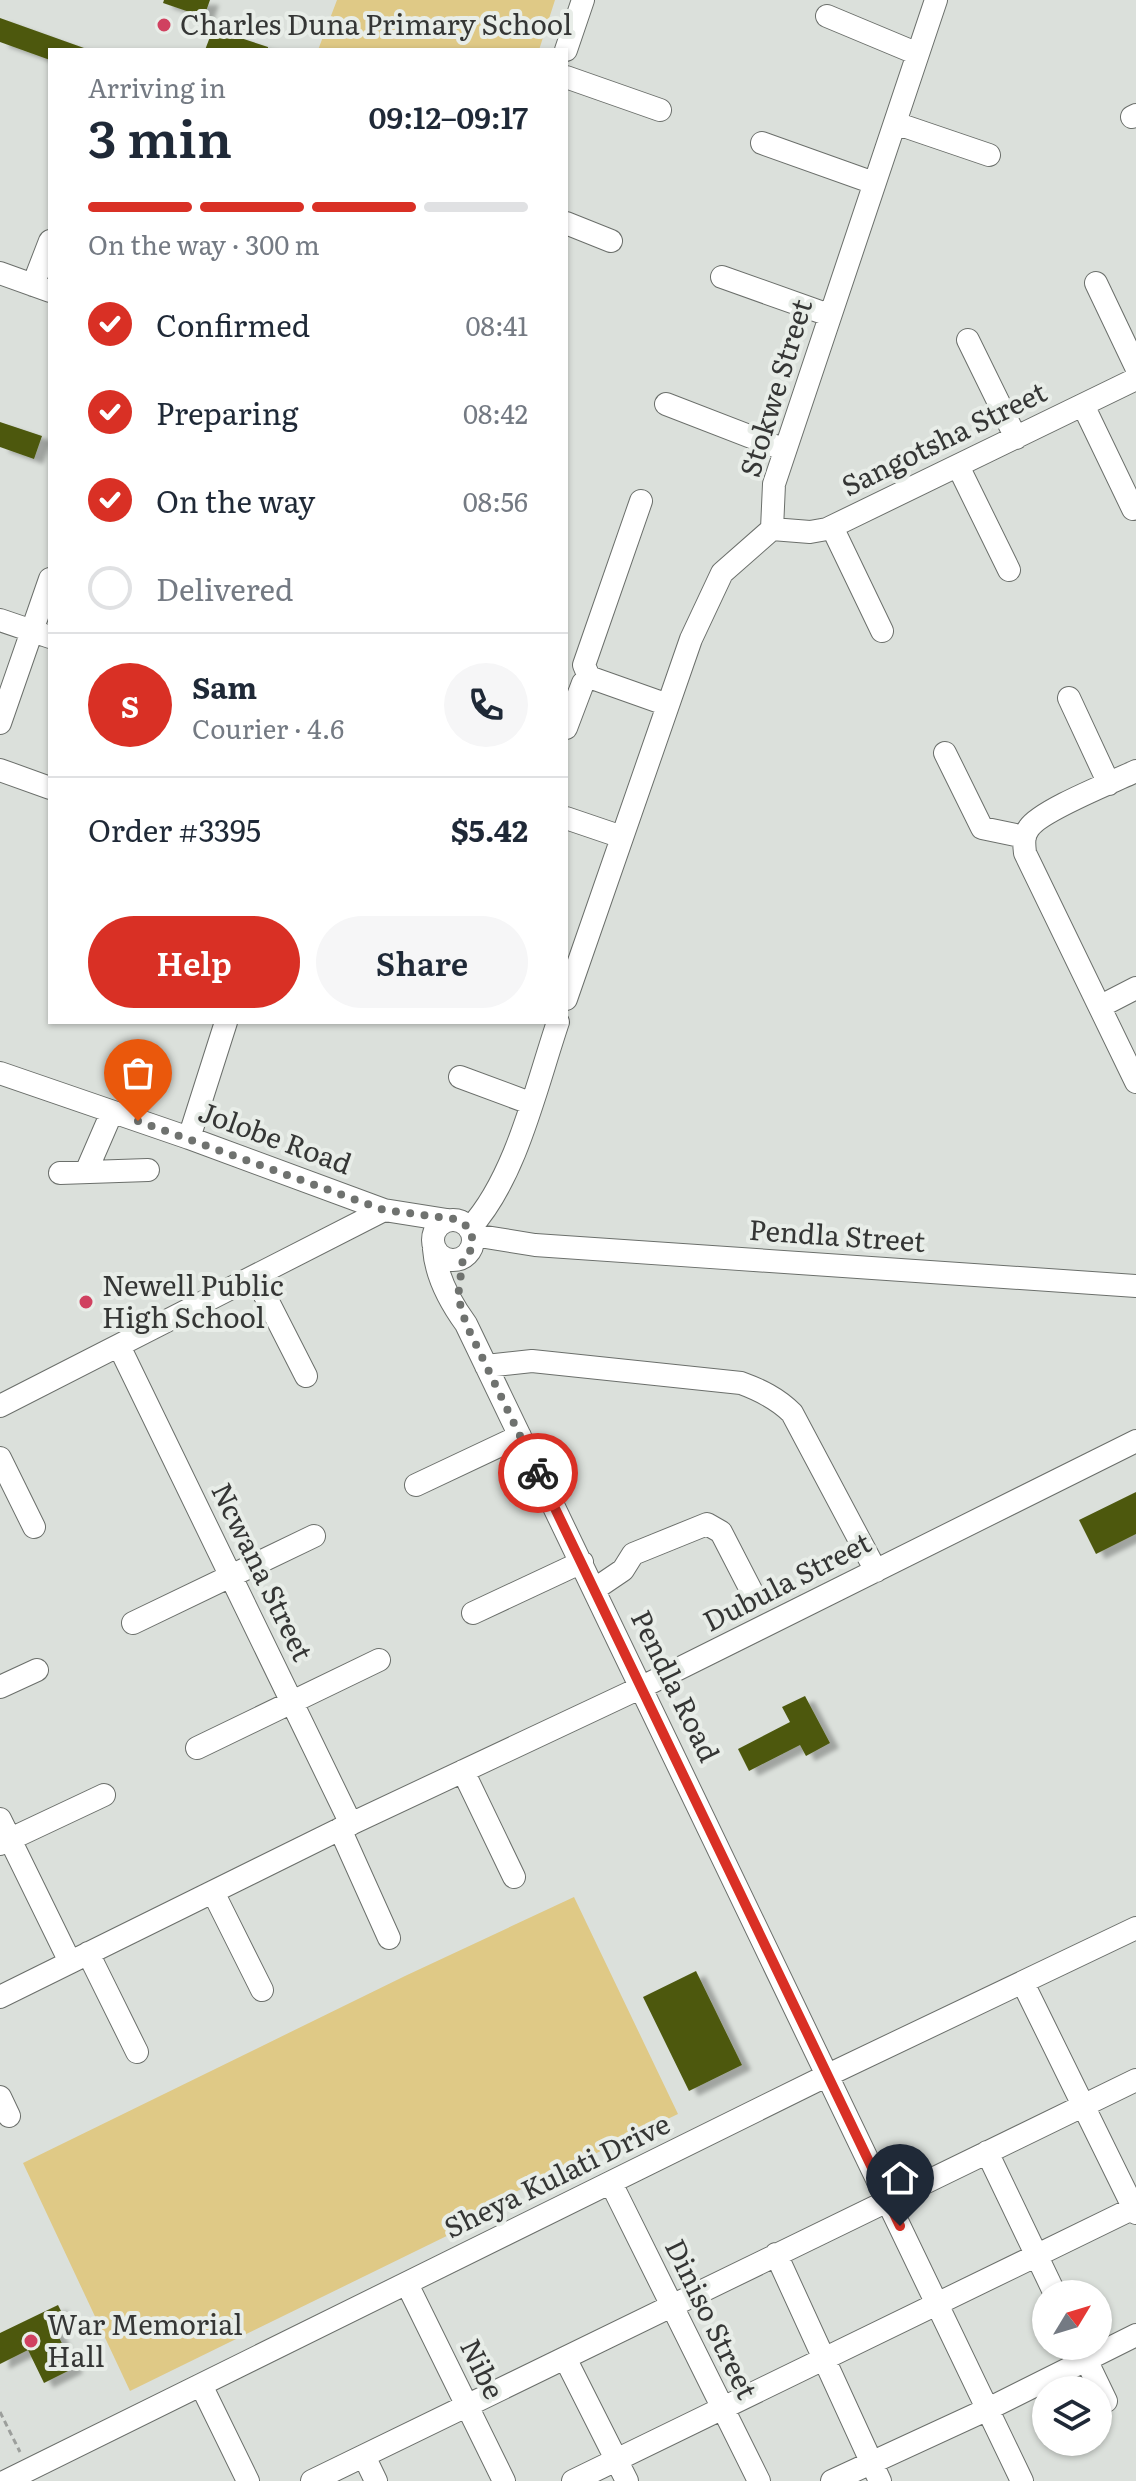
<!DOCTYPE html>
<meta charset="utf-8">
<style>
:root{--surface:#fff;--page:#f6f6f7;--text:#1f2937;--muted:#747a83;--line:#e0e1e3;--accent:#d93025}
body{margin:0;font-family:Literata,serif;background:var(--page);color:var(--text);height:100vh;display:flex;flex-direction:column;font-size:30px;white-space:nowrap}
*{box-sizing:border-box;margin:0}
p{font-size:26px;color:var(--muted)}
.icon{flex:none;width:44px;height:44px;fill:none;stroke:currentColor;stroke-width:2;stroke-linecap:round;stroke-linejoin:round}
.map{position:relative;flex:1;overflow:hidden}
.drawer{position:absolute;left:48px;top:48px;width:520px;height:976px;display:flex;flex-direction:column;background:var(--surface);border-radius:0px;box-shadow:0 2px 6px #0004}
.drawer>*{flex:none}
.needle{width:52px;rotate:52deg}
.fabs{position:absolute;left:1032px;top:2280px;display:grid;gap:16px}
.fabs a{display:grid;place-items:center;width:80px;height:80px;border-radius:50%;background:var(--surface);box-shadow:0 2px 6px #0004;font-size:40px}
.pin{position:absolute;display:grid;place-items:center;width:68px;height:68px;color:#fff;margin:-82px -34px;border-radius:50% 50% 50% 0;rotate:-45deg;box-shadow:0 0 8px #0007}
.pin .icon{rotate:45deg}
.courier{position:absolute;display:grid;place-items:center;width:80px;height:80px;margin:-40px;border:6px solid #d93025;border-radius:50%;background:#fff;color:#222;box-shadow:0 2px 10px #0007}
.summary em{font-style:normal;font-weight:600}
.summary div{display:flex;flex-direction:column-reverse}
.summary{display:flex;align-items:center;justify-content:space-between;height:136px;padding:0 40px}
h1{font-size:52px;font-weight:600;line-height:60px}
.bar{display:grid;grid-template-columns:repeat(4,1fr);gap:12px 8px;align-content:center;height:96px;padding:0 40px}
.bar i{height:10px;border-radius:6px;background:var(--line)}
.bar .selected{background:var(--accent)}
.bar p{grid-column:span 4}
.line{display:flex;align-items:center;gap:20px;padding:0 40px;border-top:2px solid var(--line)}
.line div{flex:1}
.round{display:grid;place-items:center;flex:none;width:84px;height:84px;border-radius:42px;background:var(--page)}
ol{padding:0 40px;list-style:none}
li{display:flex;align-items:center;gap:24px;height:88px}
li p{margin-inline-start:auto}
li .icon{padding:8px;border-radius:50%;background:var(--accent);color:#fff;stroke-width:4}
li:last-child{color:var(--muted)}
li i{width:44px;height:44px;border:4px solid var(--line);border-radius:50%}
.cta{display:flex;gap:16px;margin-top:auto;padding:16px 40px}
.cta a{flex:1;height:92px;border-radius:48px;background:var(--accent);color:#fff;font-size:32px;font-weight:600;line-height:92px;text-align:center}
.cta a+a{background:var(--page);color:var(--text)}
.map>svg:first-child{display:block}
.green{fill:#dfc986}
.building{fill:#4d5911;filter:url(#shadow)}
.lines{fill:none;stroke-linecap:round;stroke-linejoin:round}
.minor-casing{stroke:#6b6f6b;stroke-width:24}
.path{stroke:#9c9f9c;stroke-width:3;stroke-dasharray:6 4;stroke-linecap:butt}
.minor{stroke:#fff;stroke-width:22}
.done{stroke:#6f726f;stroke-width:8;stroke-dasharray:0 14.4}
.route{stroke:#d93025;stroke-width:10}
.poi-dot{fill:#d04160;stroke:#e8ede8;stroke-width:3}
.labels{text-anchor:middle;stroke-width:8;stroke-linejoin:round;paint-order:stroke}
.poi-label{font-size:28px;fill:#353635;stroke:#e8ede8;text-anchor:start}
.street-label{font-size:28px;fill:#353635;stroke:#e8ede8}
</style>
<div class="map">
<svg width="1136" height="2481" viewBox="0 0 1136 2481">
<defs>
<filter id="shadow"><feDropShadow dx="9" dy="5" stdDeviation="2" flood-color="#0004"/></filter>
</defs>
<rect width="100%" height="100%" fill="#dbe0db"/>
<path class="green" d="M337 0H555L539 50H318Z
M574 1897 678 2114 507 2196 510 2205 130 2391 23 2163 405 1976Z"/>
<path class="building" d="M164 0H210L204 17 163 3Z
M0 18 84 48V50H50V60L0 42Z
M213 29 268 47V50H205Z
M0 422 42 436 34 459 0 447Z
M1136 1492V1534L1096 1554 1079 1520Z
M805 1696 830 1743 806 1756 800 1745 749 1771 738 1749 790 1722 782 1707Z
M696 1971 742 2065 689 2091 643 1997Z
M58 2305 66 2321 54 2327 74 2368 44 2383 28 2350 0 2364V2333Z"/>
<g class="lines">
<g class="minor-casing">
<path id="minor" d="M827 16 918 54
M566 50 583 0
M566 77 660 110
M1132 117 1136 115
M895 123 989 155
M762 143 874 183
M566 223 611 241
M0 273 50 291
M722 277 829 315
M1096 283 1136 367
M33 285 50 241
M968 340 1016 438
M666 404 785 450
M1083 405 1133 509
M958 466 1009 570
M832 527 882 631
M772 529 810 532 827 529 1136 379
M0 620 50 637
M589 677 584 665 641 501
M1069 698 1109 784
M0 723 50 579
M566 728 583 683 589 677 668 705
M945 753 982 828 1025 837
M0 770 50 788
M1136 771C1113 782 1041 810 1029 828 1023 836 1024 844 1025 853L1136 1082
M566 818 622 837
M566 999 691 639 722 573 772 529 774 484 936 0
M1101 1006 1136 988
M0 1073 189 1138 384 1210 447 1220
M460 1077 530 1103
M189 1138 226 1022
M86 1172 112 1112
M60 1173 148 1170
M433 1240a20 20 0 1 1 40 0a20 20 0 1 1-40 0Z
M470 1228C516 1178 536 1087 558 1022
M473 1235 535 1245 1136 1286
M434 1249C436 1276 450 1302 466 1324L1022 2481
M255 1276 306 1376
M119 1346 351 1824
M486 1366 532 1361 741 1383C760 1390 777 1398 792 1413L876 1571
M0 1406 384 1210
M0 1458 34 1527
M416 1485 520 1436
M595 1589 623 1570 633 1554 707 1524 721 1532 754 1596
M473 1613 582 1562
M133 1623 314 1536
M0 1687 37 1670
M197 1748 379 1660
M463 1771 514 1877
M0 1819 70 1962
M340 1829 389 1938
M0 1844 104 1795
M213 1892 262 1990
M88 1953 137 2052
M1023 1983 1136 2213
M0 1997 340 1829 642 1687 1136 1441
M0 2097 9 2116
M987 2152 1055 2294
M611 2183 759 2481
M776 2254 880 2481
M407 2284 504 2481
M1080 2347 1106 2401
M565 2358 627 2481
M201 2385 248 2481
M364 2456 376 2481
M6 2481 828 2075 1136 1928
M312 2481 1136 2080
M573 2481 1136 2207
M832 2481 988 2409 1136 2335"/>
</g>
<path class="path" d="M0 2412 20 2452"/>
<use href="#minor" class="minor"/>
</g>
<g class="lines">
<path class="done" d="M138 1121 384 1210 455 1219 470 1228 473 1242 471 1250 463 1258 458 1297 466 1324 538 1473"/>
<path class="route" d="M538 1473 900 2226"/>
</g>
<g class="poi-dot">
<circle cx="164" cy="25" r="8"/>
<circle cx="86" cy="1302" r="8"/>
<circle cx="31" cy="2341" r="8"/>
</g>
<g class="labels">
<g class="poi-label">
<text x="180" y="35">Charles Duna Primary School</text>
<text x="102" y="1296">Newell Public<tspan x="102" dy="32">High School</tspan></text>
<text x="47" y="2335">War Memorial<tspan x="47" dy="32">Hall</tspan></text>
</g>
<g class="street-label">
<text transform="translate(776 388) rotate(-73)" y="10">Stokwe Street</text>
<text transform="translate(944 439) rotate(-26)" y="10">Sangotsha Street</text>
<text transform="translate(275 1138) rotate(20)" y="10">Jolobe Road</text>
<text transform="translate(837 1236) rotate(4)" y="10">Pendla Street</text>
<text transform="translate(262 1572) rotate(64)" y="10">Ncwana Street</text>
<text transform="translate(787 1582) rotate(-27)" y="10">Dubula Street</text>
<text transform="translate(675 1686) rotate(64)" y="10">Pendla Road</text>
<text transform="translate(557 2176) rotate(-26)" y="10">Sheya Kulati Drive</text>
<text transform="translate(711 2319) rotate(64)" y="10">Diniso Street</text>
<text transform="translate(482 2369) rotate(64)" y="10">Nibe</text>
</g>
</g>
</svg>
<div class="fabs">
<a><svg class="needle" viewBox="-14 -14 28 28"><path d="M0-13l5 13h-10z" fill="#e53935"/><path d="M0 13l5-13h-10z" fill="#747a83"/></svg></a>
<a><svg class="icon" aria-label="layers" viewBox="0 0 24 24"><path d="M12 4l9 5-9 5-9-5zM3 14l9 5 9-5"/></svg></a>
</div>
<div class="pin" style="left:138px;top:1121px;background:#ea580c"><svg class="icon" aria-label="bag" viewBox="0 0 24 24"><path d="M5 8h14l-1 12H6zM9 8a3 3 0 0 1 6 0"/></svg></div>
<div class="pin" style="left:900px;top:2226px;background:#1f2937"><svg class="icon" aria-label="home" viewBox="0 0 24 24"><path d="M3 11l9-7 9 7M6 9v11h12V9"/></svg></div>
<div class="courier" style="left:538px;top:1473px"><svg class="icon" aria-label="bike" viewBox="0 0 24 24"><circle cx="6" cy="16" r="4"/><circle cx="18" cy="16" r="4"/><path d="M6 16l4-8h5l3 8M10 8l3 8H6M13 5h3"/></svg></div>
<section class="drawer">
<div class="summary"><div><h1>3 min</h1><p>Arriving in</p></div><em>09:12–09:17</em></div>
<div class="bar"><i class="selected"></i><i class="selected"></i><i class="selected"></i><i></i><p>On the way · 300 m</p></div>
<ol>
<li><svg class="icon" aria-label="check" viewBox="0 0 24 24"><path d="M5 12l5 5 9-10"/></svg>Confirmed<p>08:41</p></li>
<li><svg class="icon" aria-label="check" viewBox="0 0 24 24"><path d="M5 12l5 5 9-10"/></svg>Preparing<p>08:42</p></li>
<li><svg class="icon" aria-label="check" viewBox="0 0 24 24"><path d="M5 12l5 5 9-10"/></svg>On the way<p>08:56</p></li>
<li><i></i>Delivered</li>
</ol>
<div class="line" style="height:144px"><b class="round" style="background:var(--accent);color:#fff">S</b><div><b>Sam</b><p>Courier · 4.6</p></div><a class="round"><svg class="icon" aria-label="phone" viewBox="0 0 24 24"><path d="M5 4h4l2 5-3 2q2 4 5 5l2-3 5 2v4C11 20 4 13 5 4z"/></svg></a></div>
<div class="line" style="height:104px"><div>Order #3395</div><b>$5.42</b></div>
<div class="cta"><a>Help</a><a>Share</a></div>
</section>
</div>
